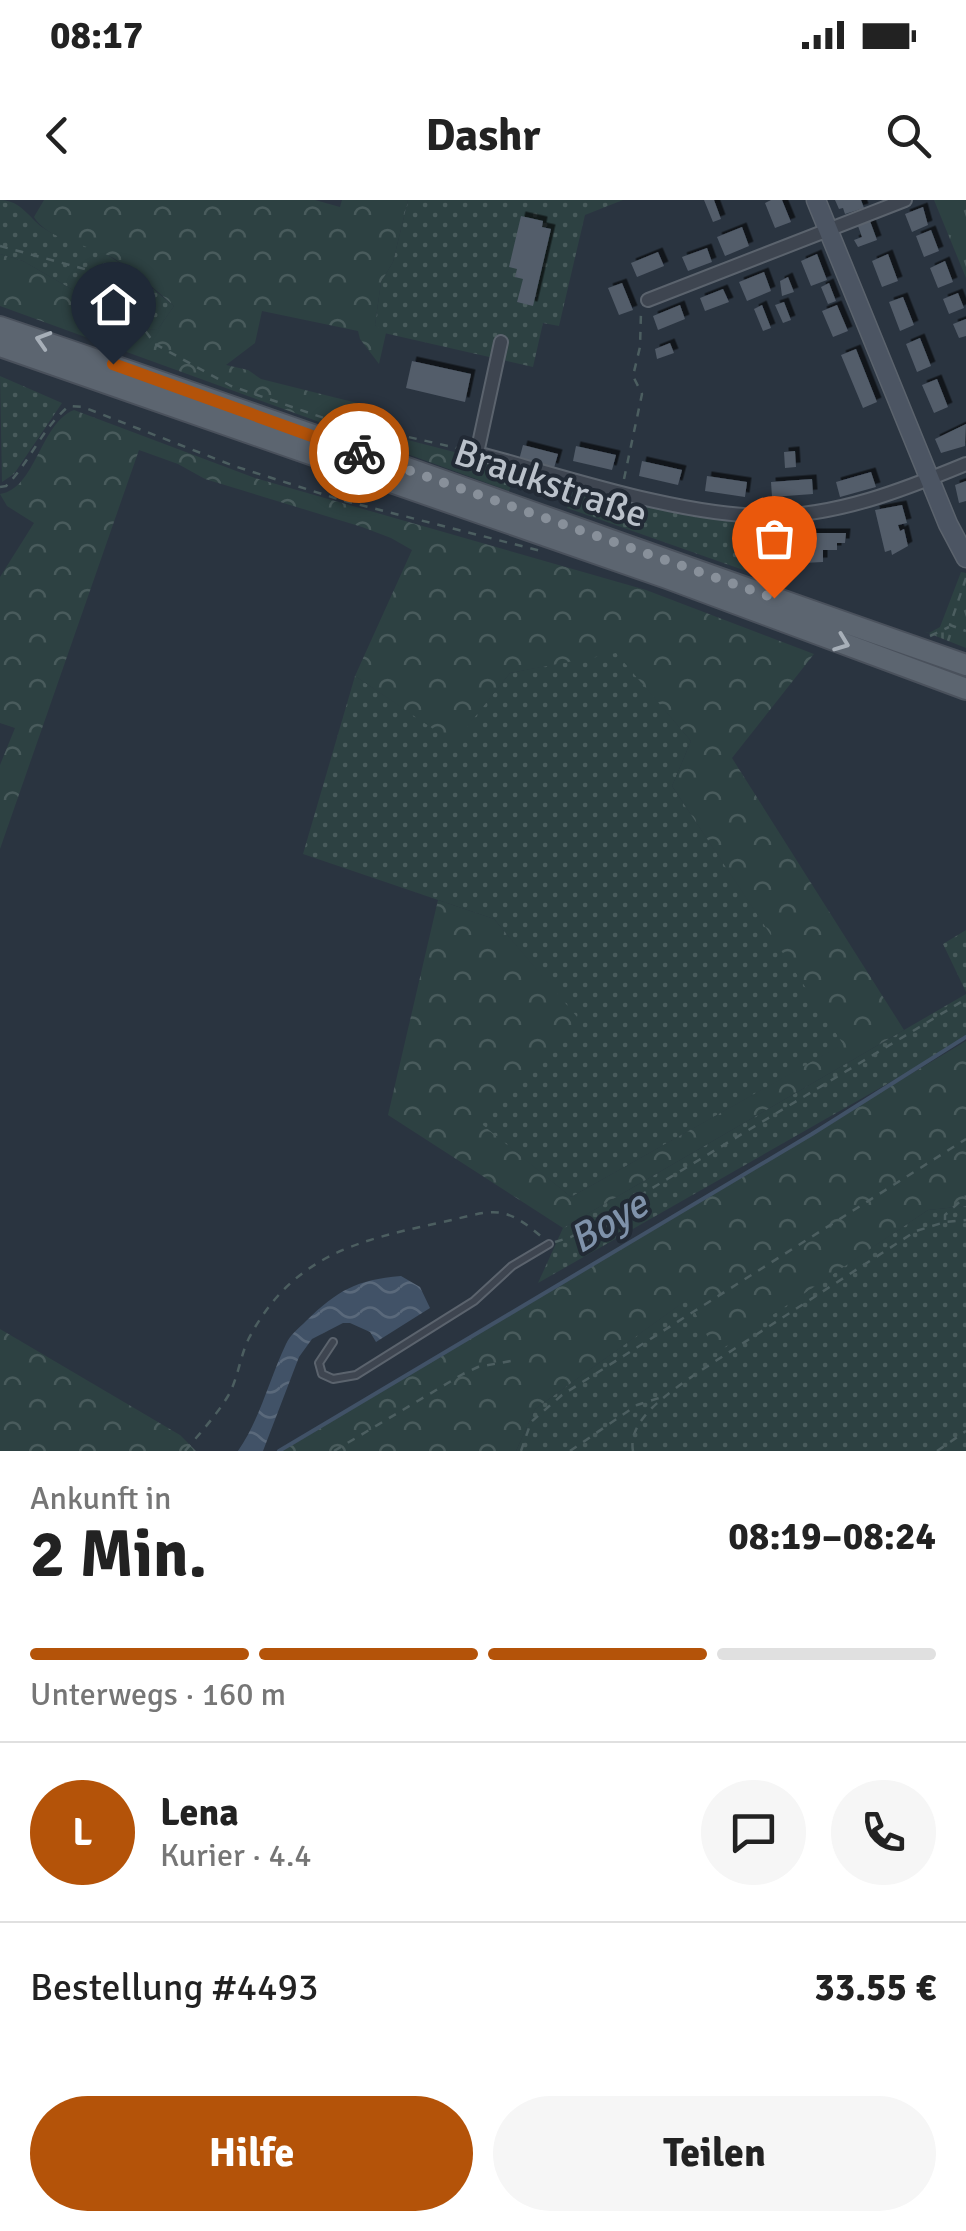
<!DOCTYPE html>
<html lang="de">
<meta charset="utf-8">
<style>
:root{--surface:#fff;--page:#f6f6f6;--text:#222;--muted:#767676;--line:#e0e0e0;--accent:#b45309}
body{margin:0;font-family:Signika,sans-serif;background:var(--page);color:var(--text);height:100vh;display:flex;flex-direction:column;font-size:38px;white-space:nowrap}
*{box-sizing:border-box;margin:0}
p{font-size:32px;color:var(--muted)}
.icon{flex:none;width:55px;height:55px;fill:none;stroke:currentColor;stroke-width:2;stroke-linecap:round;stroke-linejoin:round}
.map{position:relative;height:1251px;overflow:hidden}
.sheet{display:flex;flex-direction:column;background:var(--surface);flex:1}
.sheet>*{flex:none}
.pin{position:absolute;display:grid;place-items:center;width:85px;height:85px;color:#fff;margin:-102px -42px;border-radius:50% 50% 50% 0;rotate:-45deg;box-shadow:0 0 10px #0007}
.pin .icon{rotate:45deg}
.courier{position:absolute;display:grid;place-items:center;width:100px;height:100px;margin:-50px;border:8px solid #b45309;border-radius:50%;background:#fff;color:#222;box-shadow:0 2px 12px #0007}
.headline em{font-style:normal;font-weight:800}
.headline div{display:flex;flex-direction:column-reverse}
.headline{display:flex;align-items:center;justify-content:space-between;height:170px;padding:0 30px}
h1{font-size:65px;font-weight:800;line-height:75px}
.bar{display:grid;grid-template-columns:repeat(4,1fr);gap:15px 10px;align-content:center;height:120px;padding:0 30px}
.bar i{height:12px;border-radius:8px;background:var(--line)}
.bar .on{background:var(--accent)}
.bar p{grid-column:span 4}
.line{display:flex;align-items:center;gap:25px;padding:0 30px;border-top:2px solid var(--line)}
.line div{flex:1}
.round{display:grid;place-items:center;flex:none;width:105px;height:105px;border-radius:52px;background:var(--page)}
.button{display:flex;gap:20px;margin-top:auto;padding:20px 30px}
.button a{flex:1;height:115px;border-radius:60px;background:var(--accent);color:#fff;font-size:40px;font-weight:800;line-height:115px;text-align:center}
.button a+a{background:var(--page);color:var(--text)}
.status{display:flex;justify-content:space-between;align-items:center;height:70px;padding:0 50px;background:var(--surface);direction:ltr}
.status svg{height:28px;fill:currentColor}
header{display:flex;justify-content:space-between;align-items:center;height:130px;padding:0 30px;background:var(--surface);font-size:45px;font-weight:800}
.map>svg:first-child{display:block}
.grass{fill:url(#grass-dots)}
.forest{fill:url(#forest-crowns)}
.park{fill:url(#park-tufts)}
.water{fill:url(#water-waves)}
.lines{fill:none;stroke-linecap:round;stroke-linejoin:round}
.stream{stroke:#415267;stroke-width:4}
.building{fill:#535d6a;filter:url(#shadow)}
.lane-casing{stroke:#5b636d;stroke-width:10}
.street-casing{stroke:#5b636d;stroke-width:16}
.secondary-casing{stroke:#5b636d;stroke-width:21}
.primary-casing{stroke:#4a515c;stroke-width:24}
.path{stroke:#4c5e60;stroke-width:2.5;stroke-dasharray:8 8;stroke-linecap:butt}
.lane{stroke:#3e4550;stroke-width:6}
.street{stroke:#3e4550;stroke-width:12}
.secondary{stroke:#4c5563;stroke-width:18}
.primary{stroke:#5c6570;stroke-width:20}
.oneway{stroke:#a7afb8}
.done{stroke:#88909a;stroke-width:10;stroke-dasharray:0 18}
.route{stroke:#b45309;stroke-width:12}
.labels{text-anchor:middle;stroke-width:8;stroke-linejoin:round;paint-order:stroke}
.street-label{font-size:38px;fill:#bac1ca;stroke:#222a35}
.water-label{font-size:40px;font-style:italic;fill:#7f92aa;stroke:#222a35}
</style>
<div class="status"><b>08:17</b><svg viewBox="0 0 49 12"><path d="M0 12V9h3v3zM5 12V6h3v6zM10 12V3h3v9zM15 12V0h3v12zM26 1h20v11H26zM47 4h2v5h-2z"/></svg></div>
<header><svg class="icon" aria-label="back" viewBox="0 0 24 24"><path d="M15 5l-7 7 7 7"/></svg>Dashr<svg class="icon" aria-label="search" viewBox="0 0 24 24"><circle cx="10" cy="10" r="6"/><path d="M15 15l6 6"/></svg></header>
<div class="map">
<svg width="966" height="1251" viewBox="0 0 966 1251">
<defs>
<pattern id="grass-dots" width="8" height="8" patternUnits="userSpaceOnUse" patternTransform="scale(2.5)"><rect width="8" height="8" fill="#2d4142"/><path d="M2 2h.1M6 6h.1" fill="none" stroke="#495b5c" stroke-width="1.8" stroke-linecap="round"/></pattern>
<pattern id="forest-crowns" width="20" height="18" patternUnits="userSpaceOnUse" patternTransform="scale(2.5)"><rect width="20" height="18" fill="#2d4142"/><path d="M2 6a3 3 0 1 1 6 0M12 15a3 3 0 1 1 6 0" fill="none" stroke="#495b5c"/></pattern>
<pattern id="park-tufts" width="24" height="20" patternUnits="userSpaceOnUse" patternTransform="scale(2.5)"><rect width="24" height="20" fill="#2d4142"/><path d="M3 7l-1-3M5 7V3M7 7l1-3M15 17l-1-3M17 17v-4M19 17l1-3" fill="none" stroke="#495b5c"/></pattern>
<pattern id="water-waves" width="16" height="10" patternUnits="userSpaceOnUse" patternTransform="scale(2.5)"><rect width="16" height="10" fill="#415267"/><path d="M0 5q4-4 8 0t8 0" fill="none" stroke="#5a697b"/></pattern>
<filter id="shadow"><feDropShadow dx="4.5" dy="-4.5" stdDeviation="0" flood-color="#0009"/></filter>
</defs>
<rect width="100%" height="100%" fill="#2a3440"/>
<path class="grass" d="M0 0C22 0 30 20 45 29 61 40 80 41 97 49 125 64 149 86 174 106L158 129 137 131 114 107 92 101 23 61 0 54Z
M408 0H623L585 15 559 126 543 123 533 167 384 133 375 125 381 82 393 62Z
M0 176 62 203 14 274 2 282Z
M575 286 788 321V336L779 341 769 379 567 308Z
M616 452 691 541 672 586 844 844 571 997 477 921 582 824 494 719 303 654 355 476 454 542 510 473Z
M966 730V792L943 744Z
M966 794V839L538 1083 563 1028Z
M966 1006V1251H516L535 1209 689 1098 716 1152 928 1010Z"/>
<path class="forest" d="M44 0H315L340 7 342 0H408L393 62 381 82 375 125 386 133 379 164 360 139 358 131 262 111 255 143 226 165 248 170 261 179 369 206 365 229 501 264 516 272 509 291 0 106V54L23 61 92 101 114 107 137 131 158 129 174 106C157 91 137 73 118 61 93 44 49 42 34 17Z
M74 210 255 278 646 390 814 454 732 558 904 830 563 1028 388 915 438 700 494 719 583 824 478 921 571 997 843 844 672 586 691 541 616 453 510 473 454 543 355 476 412 350 391 338 362 327 205 279 178 264 139 250 0 649V565L15 528 0 523V377L34 323 7 306 0 294C36 289 40 223 74 210Z
M966 841V1006L928 1010 716 1153 688 1099 535 1209 516 1251H282Z
M0 1129 180 1235 196 1251H0Z"/>
<path class="park" d="M934 0H966V78Z
M961 372 966 373V448L923 431 929 433 940 427Z"/>
<path class="water" d="M401 1076 420 1087 430 1108 376 1142 370 1132 350 1123H343L312 1139 299 1157 263 1251H238C260 1219 269 1180 286 1144 290 1135 299 1128 306 1121 338 1090 356 1080 401 1076Z"/>
<g class="lines">
<path class="stream" d="M279 1251 812 934 966 837"/>
</g>
<path class="building" d="M704 0H714L721 19 713 22Z
M771 0H782L791 22 775 28 765 3Z
M835 0H861L864 8 845 14 843 8 839 9Z
M923 7 928 25 912 32 905 14Z
M521 16 543 21 542 27 551 29 533 106 517 102 523 79 515 77 517 69 509 67Z
M870 21 877 40 858 47 854 40 862 37 858 26Z
M742 27 749 46 725 56 717 37Z
M931 30 939 51 924 57 916 36Z
M707 48 712 62 688 71 682 57Z
M658 52 664 66 637 77 631 63Z
M817 54 827 80 811 86 801 61Z
M888 54 898 81 882 87 872 61Z
M945 61 953 82 938 88 930 68Z
M764 72 771 91 747 101 739 82Z
M788 77 794 92 782 96 780 81Z
M622 83 633 110 619 115 608 88Z
M829 83 836 101 828 104 821 87Z
M723 89 729 102 705 111 700 98Z
M958 93 964 108 949 114 943 99Z
M903 97 914 125 900 131 889 102Z
M784 102 791 120 783 123 775 105Z
M680 105 685 119 658 130 653 116Z
M762 105 771 128 763 131 754 109Z
M837 105 848 131 833 137 822 111Z
M966 119V136L959 138 953 124Z
M920 138 931 166 917 172 906 144Z
M670 143 674 153 657 159 655 149Z
M856 149 877 202 863 208 841 155Z
M412 161 471 174 465 202 406 188Z
M937 179 948 207 934 213 922 185Z
M966 224 965 246 941 253 935 239Z
M523 245 558 254 554 268 519 260Z
M576 246 616 255 612 270 573 261Z
M795 251 796 267 785 268 784 252Z
M642 261 682 270 678 285 639 276Z
M871 272 876 287 840 297 836 282Z
M707 276 747 282 745 297 705 291Z
M812 279 813 294 772 297 771 282Z
M966 281V301L959 303 955 285Z
M902 305 907 323 898 325 900 331 904 329 908 346 892 355 891 350 885 352 875 310Z
M803 333H846L845 343H837V350H823V362L803 363Z"/>
<g class="lines">
<g class="lane-casing">
<path id="lane" d="M333 1142 319 1163 322 1174 333 1179 356 1175 474 1101 512 1066 549 1044"/>
</g>
<g class="street-casing">
<path id="street" d="M648 100 905 0
M501 142 477 253C563 276 679 316 768 316 837 316 903 290 966 264"/>
</g>
<g class="secondary-casing">
<path id="secondary" d="M816 0 948 324 966 358"/>
</g>
<g class="primary-casing">
<path id="primary" d="M0 127C323 236 644 353 966 465
M0 146 667 378 966 489"/>
</g>
<path class="path" d="M0 46 88 70 119 95 155 144 231 186 324 218 466 250
M624 279 642 194 633 176 640 147 641 112
M0 287 6 286C30 262 42 228 69 206L83 207 234 266 341 300 541 351
M966 378 950 425 966 431
M930 436 949 427
M945 1020V1015L966 996
M555 1042 571 1037 966 799
M185 1251C200 1233 216 1216 228 1196 238 1179 240 1156 249 1138 292 1057 355 1041 438 1023 492 1012 500 1000 544 1039
M334 1251 463 1174 478 1167 516 1160
M521 1251 531 1222 562 1195 966 939
M570 1251 637 1205 662 1197
M633 1251C627 1219 671 1192 694 1175L916 1031 945 1022 966 1020
M937 1251 966 1231"/>
<use href="#lane" class="lane"/>
<use href="#street" class="street"/>
<use href="#secondary" class="secondary"/>
<use href="#primary" class="primary"/>
</g>
<defs><path id="oneway-chevron" d="M-2-3.5L2.5 0L-2 3.5" fill="none" stroke-width="1.6" stroke-linecap="round" stroke-linejoin="round" transform="scale(2.5)"/></defs>
<g class="oneway">
<use href="#oneway-chevron" transform="translate(43 140) rotate(-163)"/>
<use href="#oneway-chevron" transform="translate(842 443) rotate(21)"/>
</g>
<g class="lines">
<path class="done" d="M359 253 774 398"/>
<path class="route" d="M113 164 359 253"/>
</g>
<g class="labels">
<g class="street-label">
<text transform="translate(551 283) rotate(19)" y="13">Braukstraße</text>
</g>
<g class="water-label">
<text transform="translate(608 1021) rotate(-31)" y="14">Boye</text>
</g>
</g>
</svg>
<div class="pin" style="left:774px;top:398px;background:#ea580c"><svg class="icon" aria-label="bag" viewBox="0 0 24 24"><path d="M5 8h14l-1 12H6zM9 8a3 3 0 0 1 6 0"/></svg></div>
<div class="pin" style="left:113px;top:164px;background:#1f2937"><svg class="icon" aria-label="home" viewBox="0 0 24 24"><path d="M3 11l9-7 9 7M6 9v11h12V9"/></svg></div>
<div class="courier" style="left:359px;top:253px"><svg class="icon" aria-label="bike" viewBox="0 0 24 24"><circle cx="6" cy="16" r="4"/><circle cx="18" cy="16" r="4"/><path d="M6 16l4-8h5l3 8M10 8l3 8H6M13 5h3"/></svg></div>
</div>
<section class="sheet">
<div class="headline"><div><h1>2 Min.</h1><p>Ankunft in</p></div><em>08:19–08:24</em></div>
<div class="bar"><i class="on"></i><i class="on"></i><i class="on"></i><i></i><p>Unterwegs · 160 m</p></div>
<div class="line" style="height:180px"><b class="round" style="background:var(--accent);color:#fff">L</b><div><b>Lena</b><p>Kurier · 4.4</p></div><a class="round"><svg class="icon" aria-label="chat" viewBox="0 0 24 24"><path d="M4 5h16v11H9l-5 4z"/></svg></a><a class="round"><svg class="icon" aria-label="phone" viewBox="0 0 24 24"><path d="M5 4h4l2 5-3 2q2 4 5 5l2-3 5 2v4C11 20 4 13 5 4z"/></svg></a></div>
<div class="line" style="height:130px"><div>Bestellung #4493</div><b>33.55 €</b></div>
<div class="button"><a>Hilfe</a><a>Teilen</a></div>
</section>
